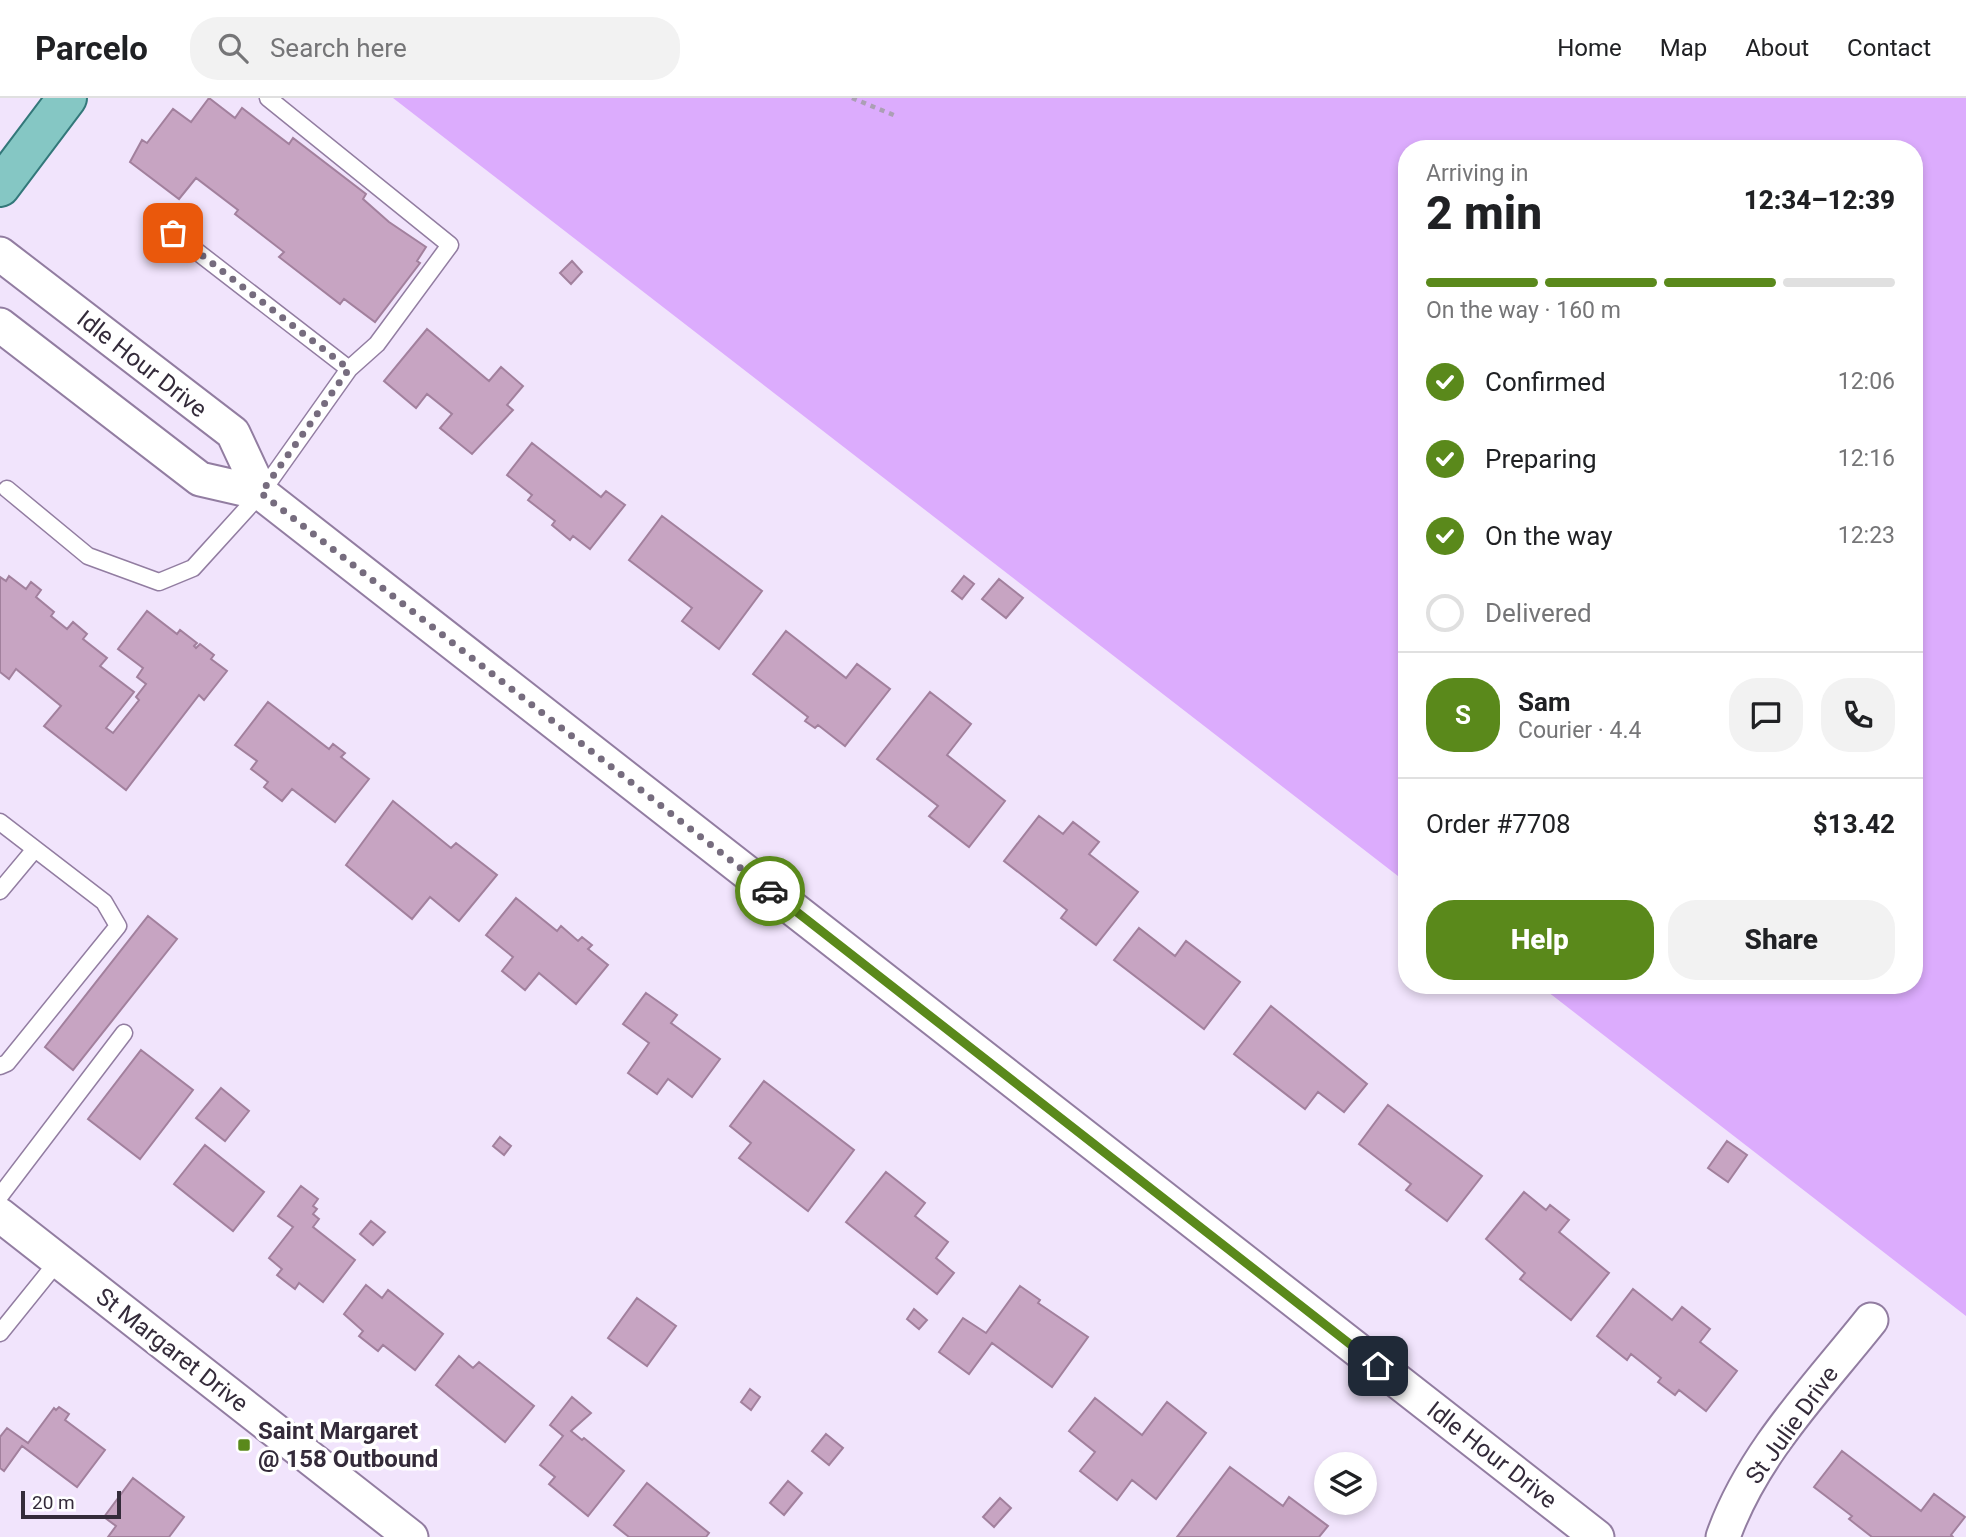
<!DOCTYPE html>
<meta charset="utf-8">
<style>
:root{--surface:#fff;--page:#f2f2f2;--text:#202124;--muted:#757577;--line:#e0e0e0;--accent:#5a891b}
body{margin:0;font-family:Roboto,sans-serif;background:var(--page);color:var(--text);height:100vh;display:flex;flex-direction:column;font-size:26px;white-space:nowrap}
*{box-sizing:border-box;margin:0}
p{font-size:23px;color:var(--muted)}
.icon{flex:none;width:38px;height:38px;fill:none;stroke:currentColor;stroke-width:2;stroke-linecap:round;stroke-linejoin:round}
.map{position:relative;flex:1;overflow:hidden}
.sheet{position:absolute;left:1398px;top:42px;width:525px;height:854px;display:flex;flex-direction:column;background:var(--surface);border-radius:28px;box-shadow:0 4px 10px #0003}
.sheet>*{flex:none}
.controls{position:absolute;left:1314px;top:1354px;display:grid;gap:14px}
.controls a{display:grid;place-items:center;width:63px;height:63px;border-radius:50%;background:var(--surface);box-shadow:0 4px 10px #0003;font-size:35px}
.scale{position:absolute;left:21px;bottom:18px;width:100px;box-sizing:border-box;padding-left:7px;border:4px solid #342b3a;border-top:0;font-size:19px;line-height:24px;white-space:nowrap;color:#342b3a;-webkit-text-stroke:5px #fff;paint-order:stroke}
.pin{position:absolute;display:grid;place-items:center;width:60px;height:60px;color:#fff;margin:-30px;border-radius:14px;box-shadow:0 4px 10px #0006}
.courier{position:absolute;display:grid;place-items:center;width:70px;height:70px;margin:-35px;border:5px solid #5a891b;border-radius:50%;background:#fff;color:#222;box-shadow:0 2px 9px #0007}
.summary em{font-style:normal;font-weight:800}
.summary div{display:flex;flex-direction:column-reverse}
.summary{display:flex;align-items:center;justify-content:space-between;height:119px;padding:0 28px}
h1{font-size:46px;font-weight:800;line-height:52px}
.bar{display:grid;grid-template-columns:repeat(4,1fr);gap:10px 7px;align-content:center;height:84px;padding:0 28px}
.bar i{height:9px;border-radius:5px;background:var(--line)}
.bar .selected{background:var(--accent)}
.bar p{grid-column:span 4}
.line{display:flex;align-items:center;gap:18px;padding:0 28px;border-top:2px solid var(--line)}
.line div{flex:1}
.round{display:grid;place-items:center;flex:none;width:74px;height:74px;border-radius:28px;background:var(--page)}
ol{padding:0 28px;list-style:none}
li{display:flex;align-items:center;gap:21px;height:77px}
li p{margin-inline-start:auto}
li .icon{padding:7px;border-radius:50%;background:var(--accent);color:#fff;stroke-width:4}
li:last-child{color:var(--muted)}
li i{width:38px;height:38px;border:4px solid var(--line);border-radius:50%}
.action{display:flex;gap:14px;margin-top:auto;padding:14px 28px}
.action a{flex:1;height:80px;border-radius:28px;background:var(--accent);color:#fff;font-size:28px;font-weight:800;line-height:80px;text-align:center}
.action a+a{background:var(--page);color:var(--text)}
header{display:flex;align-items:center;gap:42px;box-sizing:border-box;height:98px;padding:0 35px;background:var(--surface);border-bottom:2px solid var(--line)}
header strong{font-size:33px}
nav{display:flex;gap:38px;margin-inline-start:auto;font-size:24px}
.search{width:490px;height:63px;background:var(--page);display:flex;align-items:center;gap:18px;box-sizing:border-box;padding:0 24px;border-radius:28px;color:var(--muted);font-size:26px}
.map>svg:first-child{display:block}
.green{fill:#dcacfd}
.building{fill:#c7a4c2;stroke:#a2809d;stroke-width:2}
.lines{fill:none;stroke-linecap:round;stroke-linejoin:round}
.lane-casing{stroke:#927da1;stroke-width:19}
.street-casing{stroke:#927da1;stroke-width:37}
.primary-casing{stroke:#33787a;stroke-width:42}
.path{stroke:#ab9fb4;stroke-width:4.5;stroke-dasharray:5 5;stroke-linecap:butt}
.lane{stroke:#fff;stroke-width:16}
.street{stroke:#fff;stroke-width:33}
.primary{stroke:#85c7c4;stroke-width:38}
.done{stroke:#766c7e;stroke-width:7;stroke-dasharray:0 12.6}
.route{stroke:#5a891b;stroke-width:9}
.poi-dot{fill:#5a891b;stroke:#fff;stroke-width:2.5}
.labels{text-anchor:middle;stroke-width:7;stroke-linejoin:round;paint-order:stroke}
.street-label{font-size:24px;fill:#342b3a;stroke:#fff}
.poi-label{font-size:24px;font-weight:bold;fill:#342b3a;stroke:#fff;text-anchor:start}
</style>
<header>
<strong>Parcelo</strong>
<div class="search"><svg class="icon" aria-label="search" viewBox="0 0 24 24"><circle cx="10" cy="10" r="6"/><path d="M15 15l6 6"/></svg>Search here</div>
<nav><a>Home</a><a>Map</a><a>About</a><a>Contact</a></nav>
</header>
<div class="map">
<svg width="1966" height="1439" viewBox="0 0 1966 1439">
<rect width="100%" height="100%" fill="#f1e4fc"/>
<path class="green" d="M393 0H1966V1218L1539 887H1914V51H1407V785Z"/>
<path class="building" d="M209 0 235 20 242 10 289 46 293 40 366 96 363 101 389 124 426 149 417 163 420 165 375 224 344 201 340 206 279 159 284 154 235 116 238 112 196 80 179 101 130 64 142 42 147 45 173 11 191 24Z
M572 163 582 174 571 186 560 175Z
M427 231 489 283 501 269 523 288 507 307 513 312 472 356 440 330 452 316 427 296 416 310 384 283Z
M532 345 601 399 606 393 625 407 590 451 573 438 570 442 552 427 555 423 528 402 532 397 507 377Z
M662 418 762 493 719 551 682 523 692 510 629 462Z
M9 478 26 491 31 484 41 492 36 499 54 514 51 518 67 531 73 524 87 536 83 541 107 560 100 568 134 594 106 630 113 635 139 602 136 599 146 586 137 579 143 570 118 551 147 513 177 536 180 532 197 545 194 548 196 550 200 546 214 557 211 561 227 573 204 602 199 597 126 692 44 628 61 608 16 571 9 581 0 574V479L6 483Z
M964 478 974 486 962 501 952 493Z
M999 481 1023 500 1006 520 982 501Z
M786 533 846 580 857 566 890 591 845 648 818 627 815 630 805 623 808 619 753 576Z
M930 594 971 626 947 657 1005 703 969 749 929 718 938 708 877 661Z
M268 604 329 651 333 646 345 655 341 659 369 681 335 724 292 691 282 703 264 689 268 684 251 671 257 663 235 647Z
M393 703 451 750 456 745 497 777 459 823 430 799 412 821 346 767Z
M1039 718 1063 736 1073 724 1099 744 1089 756 1138 794 1096 847 1061 820 1067 812 1004 763Z
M516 800 557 833 561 828 578 843 582 839 592 847 588 851 608 867 576 906 539 875 525 892 502 873 513 859 486 837Z
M148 818 177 841 73 972 45 949Z
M1139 830 1175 858 1186 843 1240 884 1204 931 1114 862Z
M646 895 677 917 671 925 720 961 692 999 668 981 657 996 628 975 649 945 623 926Z
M1271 908 1367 986 1344 1014 1318 994 1305 1011 1234 956Z
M141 952 193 992 140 1061 88 1021Z
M764 983 854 1052 808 1113 739 1060 751 1045 730 1028Z
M221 990 249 1013 225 1043 196 1020Z
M1388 1007 1482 1078 1447 1123 1406 1092 1411 1086 1359 1046Z
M500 1039 511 1048 504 1057 493 1048Z
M1727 1043 1747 1057 1728 1084 1708 1070Z
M205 1047 264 1094 233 1133 174 1086Z
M886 1074 925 1105 915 1118 948 1144 936 1160 954 1175 937 1196 846 1124Z
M301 1088 318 1101 313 1108 317 1111 313 1116 319 1121 313 1129 355 1162 323 1204 299 1185 295 1191 277 1177 282 1171 269 1160 293 1129 278 1118Z
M1524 1094 1546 1112 1550 1107 1569 1122 1559 1134 1609 1175 1571 1222 1520 1181 1525 1175 1486 1141Z
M371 1123 385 1134 373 1147 360 1136Z
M366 1187 382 1200 388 1192 443 1236 415 1272 383 1247 378 1253 359 1238 363 1233 344 1216Z
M1020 1188 1040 1202 1038 1205 1088 1239 1052 1289 992 1245 969 1276 939 1254 963 1220 986 1235Z
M1633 1191 1672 1222 1682 1209 1710 1231 1700 1244 1737 1273 1706 1313 1679 1292 1675 1297 1658 1284 1661 1280 1631 1256 1627 1262 1597 1238Z
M637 1200 676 1228 647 1268 608 1240Z
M914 1211 927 1222 919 1231 907 1221Z
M459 1258 473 1270 479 1264 534 1308 505 1344 436 1287Z
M750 1291 760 1299 751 1312 741 1304Z
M572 1299 591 1315 571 1333 582 1342 584 1340 624 1373 588 1418 549 1386 555 1379 540 1367 563 1338 550 1327Z
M1095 1300 1142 1337 1167 1304 1206 1335 1156 1401 1132 1382 1117 1402 1080 1373 1095 1354 1069 1333Z
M59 1309 69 1316 65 1322 105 1352 77 1389 22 1348 4 1373 0 1370V1339L7 1330 28 1345 54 1310 56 1312Z
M826 1336 843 1350 829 1367 812 1353Z
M1842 1353 1921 1413 1934 1396 1965 1419 1951 1437 1953 1439H1872L1849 1421 1852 1418 1814 1389Z
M1230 1369 1283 1408 1289 1399 1328 1428 1319 1439H1177Z
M133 1380 184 1419 169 1439H108L116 1428 104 1419Z
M788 1383 802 1395 784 1417 770 1405Z
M647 1385 709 1435 706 1439H629L614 1427Z
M1000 1400 1011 1410 994 1429 983 1419Z"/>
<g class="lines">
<g class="lane-casing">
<path id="lane" d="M268 0 450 147 377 246 349 271
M7 391 88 458 159 484 193 470 261 395 349 271 173 135
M0 724 104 804 118 828 7 965 0 968
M0 793 35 751
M0 1098 124 935
M0 1235 58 1163"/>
</g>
<g class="street-casing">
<path id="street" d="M0 156 233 335 261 395
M0 227 200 381 261 395 1597 1439
M0 1117 411 1439
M1723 1439C1752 1356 1817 1290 1871 1222"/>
</g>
<g class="primary-casing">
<path id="primary" d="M0 89 67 0"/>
</g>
<path class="path" d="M852 0 896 18"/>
<use href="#lane" class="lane"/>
<use href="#street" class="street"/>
<use href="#primary" class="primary"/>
</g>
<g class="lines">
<path class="done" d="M173 135 349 271 261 395 770 793"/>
<path class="route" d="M770 793 1378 1268"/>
</g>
<rect class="poi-dot" x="237" y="1340" width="14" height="14" rx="3.5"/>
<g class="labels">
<g class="street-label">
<text transform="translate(142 266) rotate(38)" y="8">Idle Hour Drive</text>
<text transform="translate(172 1252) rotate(38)" y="8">St Margaret Drive</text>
<text transform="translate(1792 1327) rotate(-54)" y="8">St Julie Drive</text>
<text transform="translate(1492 1357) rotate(38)" y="8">Idle Hour Drive</text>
</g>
<g class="poi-label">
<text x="258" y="1341">Saint Margaret<tspan x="258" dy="28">@ 158 Outbound</tspan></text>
</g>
</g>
</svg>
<div class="controls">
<a><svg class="icon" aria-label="layers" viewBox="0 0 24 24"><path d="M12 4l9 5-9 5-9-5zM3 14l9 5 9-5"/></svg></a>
</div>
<div class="scale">20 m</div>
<div class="pin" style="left:173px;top:135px;background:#ea580c"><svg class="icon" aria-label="bag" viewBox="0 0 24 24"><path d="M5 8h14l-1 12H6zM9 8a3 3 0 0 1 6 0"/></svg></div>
<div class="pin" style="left:1378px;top:1268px;background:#1f2937"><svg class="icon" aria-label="home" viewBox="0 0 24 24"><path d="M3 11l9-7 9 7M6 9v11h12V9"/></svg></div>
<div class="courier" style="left:770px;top:793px"><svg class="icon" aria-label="car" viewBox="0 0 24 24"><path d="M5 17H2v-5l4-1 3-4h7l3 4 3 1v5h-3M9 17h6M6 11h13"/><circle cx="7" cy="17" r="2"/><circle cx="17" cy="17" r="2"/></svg></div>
<section class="sheet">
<div class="summary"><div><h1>2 min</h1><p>Arriving in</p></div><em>12:34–12:39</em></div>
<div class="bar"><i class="selected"></i><i class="selected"></i><i class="selected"></i><i></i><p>On the way · 160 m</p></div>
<ol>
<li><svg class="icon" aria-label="check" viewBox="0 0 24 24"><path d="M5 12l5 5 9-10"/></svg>Confirmed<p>12:06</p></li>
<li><svg class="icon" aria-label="check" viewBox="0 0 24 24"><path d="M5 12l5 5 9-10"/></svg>Preparing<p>12:16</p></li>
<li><svg class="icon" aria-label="check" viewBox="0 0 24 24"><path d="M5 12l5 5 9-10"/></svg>On the way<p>12:23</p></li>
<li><i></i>Delivered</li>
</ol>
<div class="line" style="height:126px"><b class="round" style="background:var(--accent);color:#fff">S</b><div><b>Sam</b><p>Courier · 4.4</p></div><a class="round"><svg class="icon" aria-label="chat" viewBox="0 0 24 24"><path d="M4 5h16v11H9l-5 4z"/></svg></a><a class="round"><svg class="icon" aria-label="phone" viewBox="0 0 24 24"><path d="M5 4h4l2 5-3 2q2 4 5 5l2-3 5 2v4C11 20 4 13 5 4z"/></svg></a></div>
<div class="line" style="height:91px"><div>Order #7708</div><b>$13.42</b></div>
<div class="action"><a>Help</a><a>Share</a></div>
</section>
</div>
